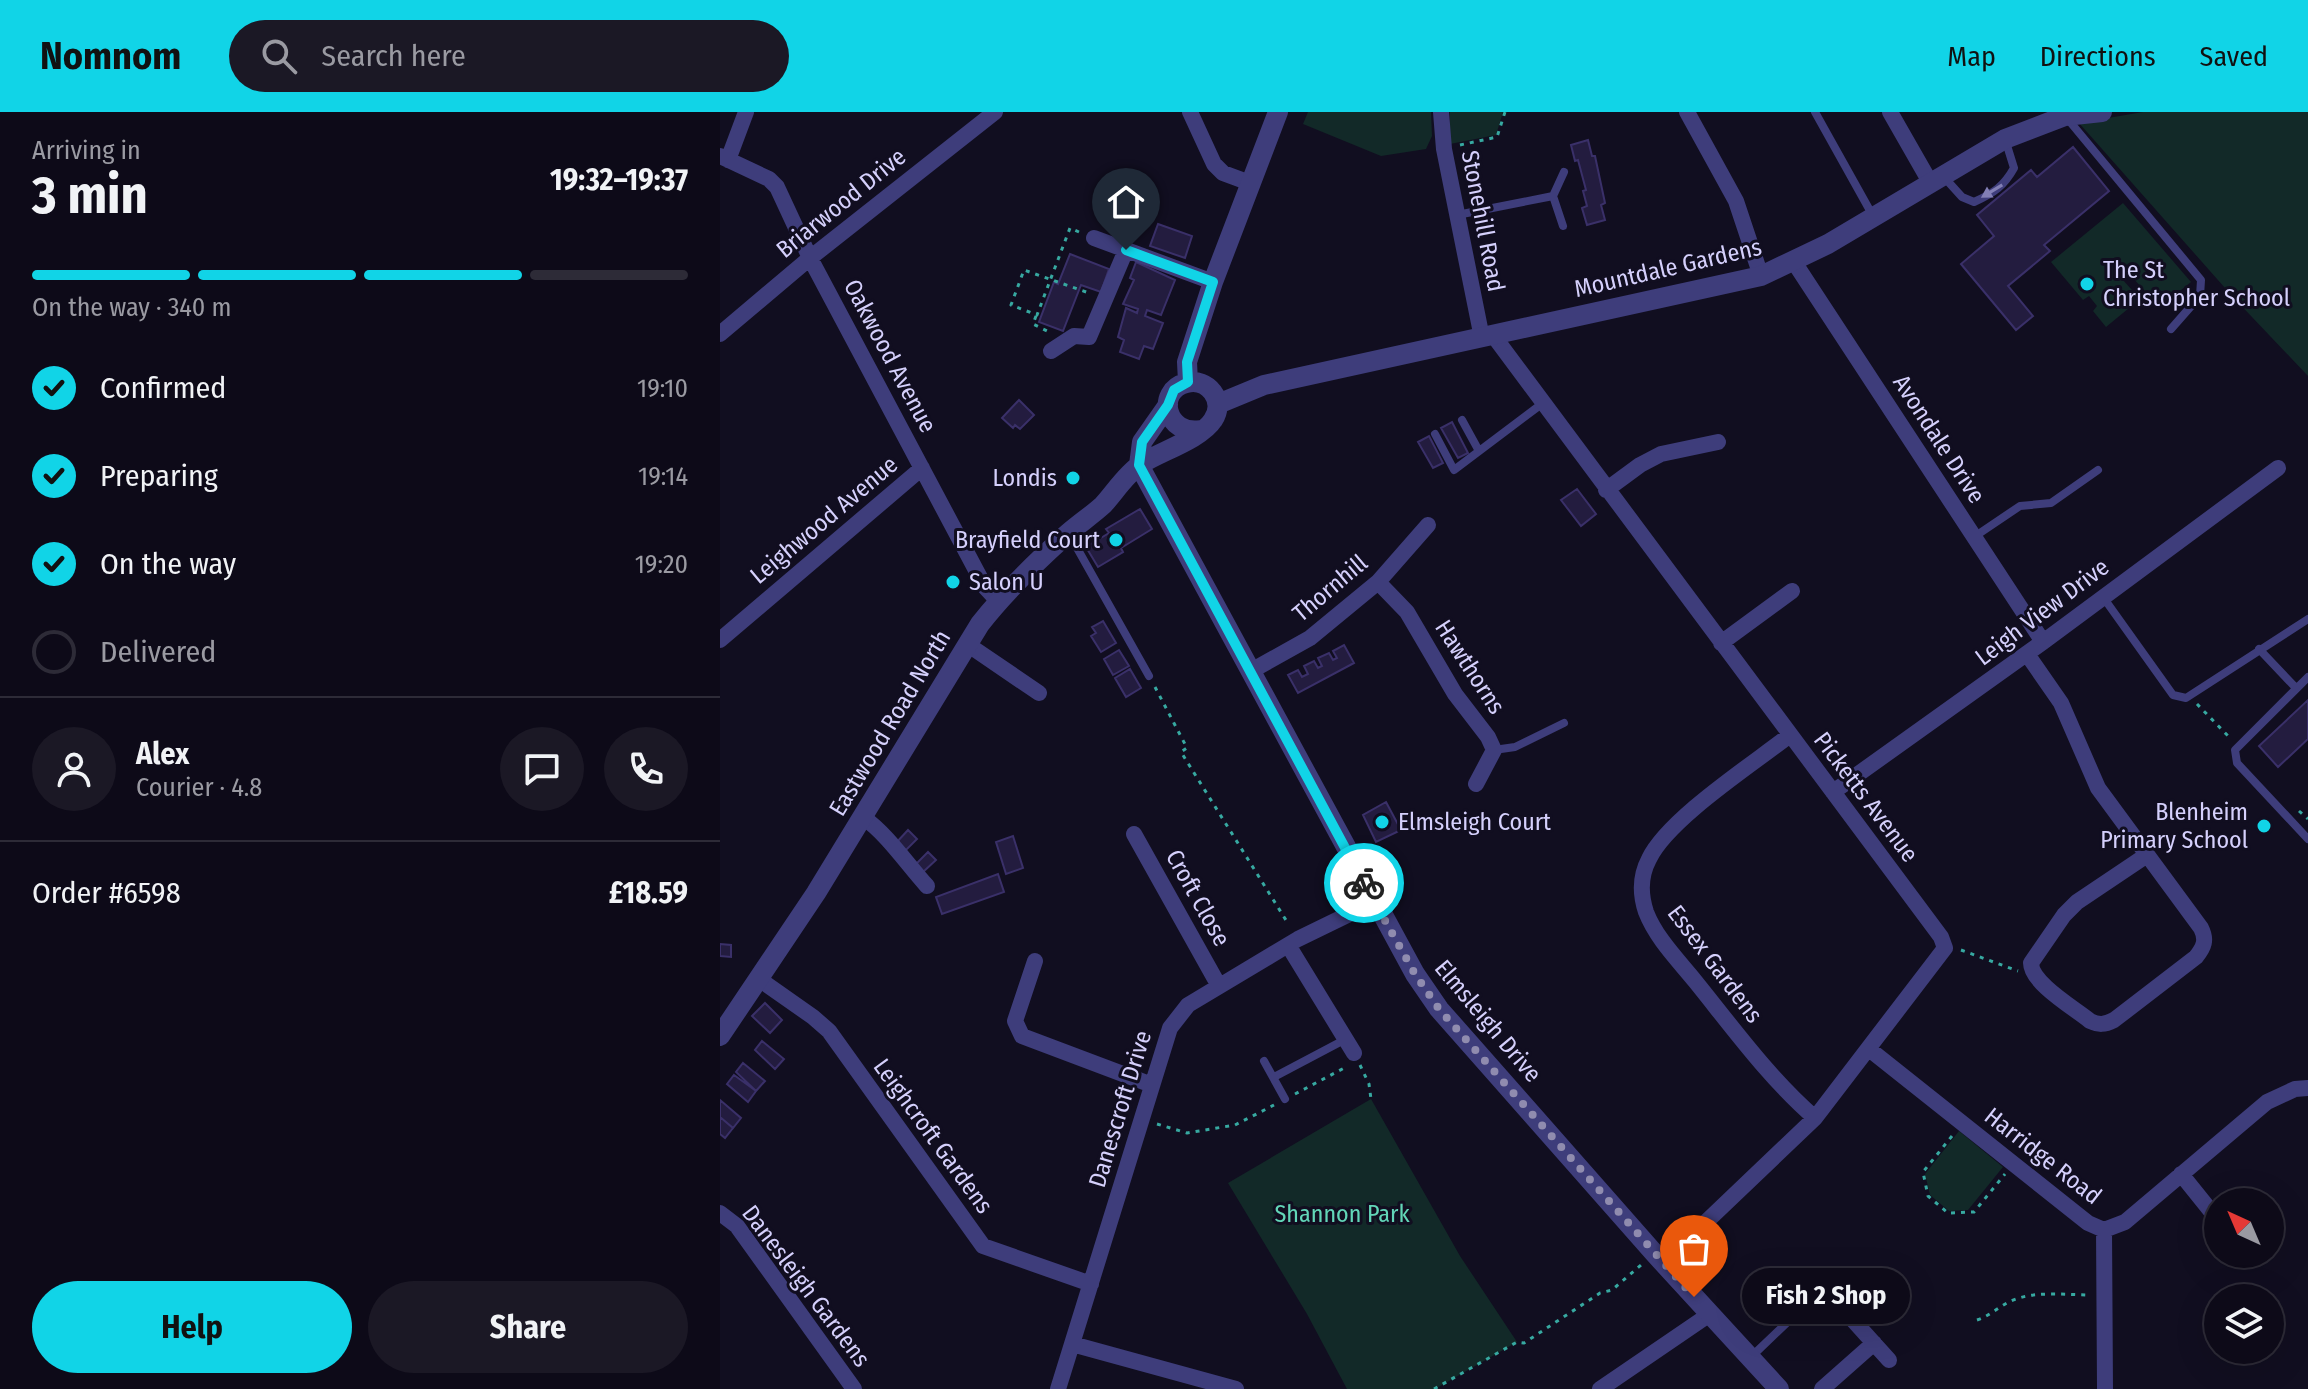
<!DOCTYPE html>
<meta charset="utf-8">
<style>
:root{--surface:#0d0a18;--page:#1b1825;--text:#f1f3f6;--muted:#9a9aa2;--line:#2d2b37;--accent:#11d4e7}
body{margin:0;font-family:"Fira Sans Condensed",sans-serif;background:var(--page);color:var(--text);height:100vh;display:flex;flex-direction:column;font-size:30px;white-space:nowrap}
*{box-sizing:border-box;margin:0}
p{font-size:26px;color:var(--muted)}
.icon{flex:none;width:44px;height:44px;fill:none;stroke:currentColor;stroke-width:2;stroke-linecap:round;stroke-linejoin:round}
.map{position:relative;flex:1;overflow:hidden}
.panel{display:flex;flex-direction:column;background:var(--surface);width:720px}
.panel>*{flex:none}
.needle{width:52px;rotate:316deg}
.controls{position:absolute;left:1484px;top:1076px;display:grid;gap:16px}
.controls a{display:grid;place-items:center;width:80px;height:80px;border-radius:50%;background:var(--surface);box-shadow:0 8px 32px #0002,0 0 0 2px var(--line);font-size:40px}
.pin{position:absolute;display:grid;place-items:center;width:68px;height:68px;color:#fff;margin:-82px -34px;border-radius:50% 50% 50% 0;rotate:-45deg;box-shadow:0 0 8px #0007}
.pin .icon{rotate:45deg}
.courier{position:absolute;display:grid;place-items:center;width:80px;height:80px;margin:-40px;border:6px solid #11d4e7;border-radius:50%;background:#fff;color:#222;box-shadow:0 2px 10px #0007}
.bubble{position:absolute;height:56px;border-radius:28px;background:var(--surface);box-shadow:0 8px 32px #0002,0 0 0 2px var(--line);font-size:26px;font-weight:700;line-height:56px;text-align:center}
.overview em{font-style:normal;font-weight:700}
.overview div{display:flex;flex-direction:column-reverse}
.overview{display:flex;align-items:center;justify-content:space-between;height:136px;padding:0 32px}
h1{font-size:52px;font-weight:700;line-height:60px}
.bar{display:grid;grid-template-columns:repeat(4,1fr);gap:12px 8px;align-content:center;height:96px;padding:0 32px}
.bar i{height:10px;border-radius:6px;background:var(--line)}
.bar .active{background:var(--accent)}
.bar p{grid-column:span 4}
.line{display:flex;align-items:center;gap:20px;padding:0 32px;border-top:2px solid var(--line)}
.line div{flex:1}
.round{display:grid;place-items:center;flex:none;width:84px;height:84px;border-radius:42px;background:var(--page)}
ol{padding:0 32px;list-style:none}
li{display:flex;align-items:center;gap:24px;height:88px}
li p{margin-inline-start:auto}
li .icon{padding:8px;border-radius:50%;background:var(--accent);color:#111;stroke-width:4}
li:last-child{color:var(--muted)}
li i{width:44px;height:44px;border:4px solid var(--line);border-radius:50%}
.cta{display:flex;gap:16px;margin-top:auto;padding:16px 32px}
.cta a{flex:1;height:92px;border-radius:48px;background:var(--accent);color:#111;font-size:32px;font-weight:700;line-height:92px;text-align:center}
.cta a+a{background:var(--page);color:var(--text)}
header{display:flex;align-items:center;gap:48px;box-sizing:border-box;height:112px;padding:0 40px;background:var(--accent);color:#111}
header strong{font-size:38px}
nav{display:flex;gap:44px;margin-inline-start:auto;font-size:28px}
.search{width:560px;height:72px;background:var(--page);display:flex;align-items:center;gap:20px;box-sizing:border-box;padding:0 28px;border-radius:44px;color:var(--muted);font-size:30px}
main{display:flex;flex:1;min-height:0}
.map>svg:first-child{display:block}
.green{fill:#122928}
.building{fill:#231c3f;stroke:#3a3069;stroke-width:2}
.lines{fill:none;stroke-linecap:round;stroke-linejoin:round}
.path{stroke:#37a9a1;stroke-width:3;stroke-dasharray:4 6;stroke-linecap:butt}
.service{stroke:#3e3d7b;stroke-width:8}
.minor{stroke:#3e3d7b;stroke-width:16}
.tertiary{stroke:#3e3d7b;stroke-width:20}
.oneway{fill:#827fb5}
.done{stroke:#908caf;stroke-width:8;stroke-dasharray:0 14.4}
.route{stroke:#11d4e7;stroke-width:10}
.poi-dot{fill:#11d4e7;stroke:#110e20;stroke-width:3}
.labels{text-anchor:middle;stroke-width:6;stroke-linejoin:round;paint-order:stroke}
.street-label{font-size:24px;fill:#d5d0fc;stroke:#110e20}
.poi-label{font-size:24px;fill:#d5d0fc;stroke:#110e20;text-anchor:start}
.park-label{font-size:24px;fill:#62d6b8;stroke:#110e20}
</style>
<header>
<strong>Nomnom</strong>
<div class="search"><svg class="icon" aria-label="search" viewBox="0 0 24 24"><circle cx="10" cy="10" r="6"/><path d="M15 15l6 6"/></svg>Search here</div>
<nav><a>Map</a><a>Directions</a><a>Saved</a></nav>
</header>
<main>
<section class="panel">
<div class="overview"><div><h1>3 min</h1><p>Arriving in</p></div><em>19:32–19:37</em></div>
<div class="bar"><i class="active"></i><i class="active"></i><i class="active"></i><i></i><p>On the way · 340 m</p></div>
<ol>
<li><svg class="icon" aria-label="check" viewBox="0 0 24 24"><path d="M5 12l5 5 9-10"/></svg>Confirmed<p>19:10</p></li>
<li><svg class="icon" aria-label="check" viewBox="0 0 24 24"><path d="M5 12l5 5 9-10"/></svg>Preparing<p>19:14</p></li>
<li><svg class="icon" aria-label="check" viewBox="0 0 24 24"><path d="M5 12l5 5 9-10"/></svg>On the way<p>19:20</p></li>
<li><i></i>Delivered</li>
</ol>
<div class="line" style="height:144px"><a class="round"><svg class="icon" aria-label="person" viewBox="0 0 24 24"><circle cx="12" cy="8" r="4"/><path d="M4 21q1-7 8-7t8 7"/></svg></a><div><b>Alex</b><p>Courier · 4.8</p></div><a class="round"><svg class="icon" aria-label="chat" viewBox="0 0 24 24"><path d="M4 5h16v11H9l-5 4z"/></svg></a><a class="round"><svg class="icon" aria-label="phone" viewBox="0 0 24 24"><path d="M5 4h4l2 5-3 2q2 4 5 5l2-3 5 2v4C11 20 4 13 5 4z"/></svg></a></div>
<div class="line" style="height:104px"><div>Order #6598</div><b>£18.59</b></div>
<div class="cta"><a>Help</a><a>Share</a></div>
</section>
<div class="map">
<svg width="1588" height="1277" viewBox="0 0 1588 1277">
<rect width="100%" height="100%" fill="#110e20"/>
<path class="green" d="M588 0H711L712 24 706 37 661 44 583 12Z
M730 0H783L776 23 730 32Z
M1423 0H1588V264L1513 185 1359 11Z
M1403 91 1471 170 1440 195 1409 162 1403 168 1420 187 1386 215 1373 199 1377 194 1369 184 1363 188 1331 150Z
M651 987 740 1144 797 1230 715 1277H627L587 1202 508 1071Z
M1239 1019 1283 1055 1248 1098 1229 1099 1210 1083 1205 1062Z"/>
<path class="building" d="M868 28 872 44H875L885 91 881 93 885 108 867 113 862 96 867 94 863 79 866 78 858 48 855 49 851 33Z
M1353 35 1389 79 1324 133 1330 139 1288 174 1313 204 1296 218 1241 152 1274 124 1257 103 1311 58 1317 65Z
M438 112 472 124 465 146 430 134Z
M350 142 389 157 381 180 361 173 343 219 319 210 334 170 338 172Z
M416 150 455 168 441 203 427 198 425 204 443 211 433 237 424 234 419 247 400 240 404 228 398 225 406 196 417 201 418 197 403 192 414 168 410 166Z
M299 288 314 303 300 317 295 313 293 316 282 306Z
M732 310 748 341 738 346 721 316Z
M709 324 723 351 713 356 698 330Z
M857 377 876 402 861 414 841 388Z
M420 397 432 417 401 436 403 440 378 455 366 435 389 421 386 417Z
M383 509 396 531 381 540 371 524 376 521 372 515Z
M624 533 634 551 578 581 568 563 578 558 582 565 588 562 584 554 594 549 598 556 602 554 598 546 609 541 613 548 617 546 613 539Z
M399 538 409 554 393 563 384 547Z
M410 557 421 576 406 585 395 566Z
M1588 588V627L1558 655 1539 634Z
M666 690 681 718 656 730 643 703Z
M188 718 197 727 185 739 176 731Z
M293 724 303 756 286 762 276 730Z
M208 740 216 748 203 760 196 752Z
M278 762 284 780 222 802 216 785Z
M0 832 11 833V845L0 844Z
M45 891 62 908 50 921 32 904Z
M42 929 64 947 55 957 35 938Z
M23 951 45 969 36 979 16 960Z
M14 963 36 979 28 990 7 972Z
M0 988 21 1006 13 1016 0 1005Z
M0 1005 13 1016 5 1026 0 1022Z"/>
<g class="lines">
<path class="path" d="M740 33 777 25 785 0
M359 120 350 116 317 203 291 193 304 158 369 181
M316 204 313 212 331 221
M435 575 467 636 461 640 569 813
M1477 592 1511 627
M1579 699 1588 707
M1241 838 1298 859
M640 953 649 972 651 987
M575 982 628 954
M437 1012 467 1021 515 1013 554 993
M1232 1024 1203 1060 1208 1084 1228 1101 1254 1100 1285 1062
M1257 1208C1272 1203 1281 1192 1296 1187 1318 1179 1347 1183 1371 1183
M714 1277 797 1230 804 1231 880 1181 892 1178 921 1153"/>
<path class="service" d="M1095 0 1153 104
M1346 5 1481 168 1480 184 1451 217
M1223 64 1242 85 1254 90C1274 81 1284 74 1294 56L1285 27
M737 103 833 84
M843 114 833 84 844 60
M742 308 759 339
M715 322 734 358 823 291
M346 425 357 436 429 564
M1254 425 1300 394 1331 391 1378 358
M1383 485 1453 583 1466 586 1588 507
M1539 537 1576 576
M1588 565 1515 638 1517 651 1588 727
M774 638 795 635 844 611
M544 949 565 987
M554 965 626 927
M1031 1245 1098 1181H1110L1127 1197"/>
<path class="minor" d="M470 0 494 52 503 61 530 71
M721 0 724 37 762 226
M967 0 1016 89 1041 164
M1170 0 1210 70
M0 44 49 67 57 75 90 146 265 475 278 489
M8 48 26 0
M374 126 493 170
M1074 150 1323 530
M0 222 90 146 275 0
M773 223 1221 825 1225 836 1095 1006 943 1151
M331 239 354 224 369 225 406 138
M886 378 920 353 941 342 998 330
M658 470 687 500 735 582 768 625 774 638 756 672
M0 528 202 356
M1001 531 1072 479
M247 532 319 581
M1307 542 1341 591 1378 676 1481 816C1487 828 1484 835 1476 845L1394 908C1384 913 1379 913 1370 909 1354 896 1311 871 1311 851L1344 803 1357 790 1427 743
M531 559 590 526 658 470 708 413
M1070 623C1033 652 948 707 929 747 920 764 920 782 926 800 936 826 958 848 975 869 1013 916 1049 966 1095 1006
M1113 680 1323 530 1558 356
M144 706C167 722 187 752 207 774
M414 722 499 874
M568 833 634 941
M315 849 295 909 302 924 432 973
M39 867 93 905 109 919 263 1134 371 1172
M1149 937 1368 1111 1384 1118 1405 1110 1547 990 1575 977 1588 976
M1461 1062 1498 1108
M0 1101 17 1114 134 1277
M1384 1118 1385 1276
M1132 1207 1169 1248
M352 1232 516 1277
M338 1277 450 916 468 893 578 827 654 790
M880 1277 990 1202
M1102 1277 1154 1231"/>
<path class="tertiary" d="M468 270 467 250 493 170 558 0
M498 292 544 273 1041 164 1108 132 1285 27 1345 4 1382 0
M419 353 695 862 719 897 935 1142 1059 1277
M419 353 422 330 448 293
M0 924 96 781 260 512C285 480 315 451 345 424 357 413 371 404 383 393 395 380 406 362 421 352 439 340 481 327 493 308 506 289 488 265 466 271 435 279 446 324 481 318"/>
</g>
<defs><path id="oneway-solid" d="M-6-.8H1V-3.2L6.5 0L1 3.2V.8H-6Z" transform="scale(2)"/></defs>
<use class="oneway" href="#oneway-solid" transform="translate(1272 79) rotate(149)"/>
<g class="lines">
<path class="done" d="M644 771 695 862 719 897 974 1185"/>
<path class="route" d="M406 138 493 170 467 250 468 270 454 278 448 293 422 330 419 353 644 771"/>
</g>
<g class="poi-dot">
<circle cx="1367" cy="172" r="8"/>
<circle cx="353" cy="366" r="8"/>
<circle cx="396" cy="428" r="8"/>
<circle cx="233" cy="470" r="8"/>
<circle cx="662" cy="710" r="8"/>
<circle cx="1544" cy="714" r="8"/>
</g>
<g class="labels">
<g class="street-label">
<text transform="translate(121 91) rotate(-39)" y="8">Briarwood Drive</text>
<text transform="translate(763 109) rotate(79)" y="8">Stonehill Road</text>
<text transform="translate(948 156) rotate(-13)" y="8">Mountdale Gardens</text>
<text transform="translate(170 244) rotate(62)" y="8">Oakwood Avenue</text>
<text transform="translate(1219 327) rotate(57)" y="8">Avondale Drive</text>
<text transform="translate(104 408) rotate(-40)" y="8">Leighwood Avenue</text>
<text transform="translate(610 476) rotate(-40)" y="8">Thornhill</text>
<text transform="translate(1322 500) rotate(-37)" y="8">Leigh View Drive</text>
<text transform="translate(750 555) rotate(57)" y="8">Hawthorns</text>
<text transform="translate(170 611) rotate(-59)" y="8">Eastwood Road North</text>
<text transform="translate(1146 685) rotate(53)" y="8">Picketts Avenue</text>
<text transform="translate(478 786) rotate(61)" y="8">Croft Close</text>
<text transform="translate(995 852) rotate(53)" y="8">Essex Gardens</text>
<text transform="translate(768 909) rotate(50)" y="8">Elmsleigh Drive</text>
<text transform="translate(400 997) rotate(-73)" y="8">Danescroft Drive</text>
<text transform="translate(213 1024) rotate(54)" y="8">Leighcroft Gardens</text>
<text transform="translate(1323 1044) rotate(38)" y="8">Harridge Road</text>
<text transform="translate(86 1174) rotate(53)" y="8">Danesleigh Gardens</text>
</g>
<g class="poi-label">
<text x="1383" y="166">The St<tspan x="1383" dy="28">Christopher School</tspan></text>
<text x="337" y="374" text-anchor="end">Londis</text>
<text x="380" y="436" text-anchor="end">Brayfield Court</text>
<text x="249" y="478">Salon U</text>
<text x="1528" y="708" text-anchor="end">Blenheim<tspan x="1528" dy="28">Primary School</tspan></text>
<text x="678" y="718">Elmsleigh Court</text>
</g>
<g class="park-label">
<text x="622" y="1110">Shannon Park</text>
</g>
</g>
</svg>
<div class="controls">
<a><svg class="needle" viewBox="-14 -14 28 28"><path d="M0-13l5 13h-10z" fill="#e53935"/><path d="M0 13l5-13h-10z" fill="#9a9aa2"/></svg></a>
<a><svg class="icon" aria-label="layers" viewBox="0 0 24 24"><path d="M12 4l9 5-9 5-9-5zM3 14l9 5 9-5"/></svg></a>
</div>
<div class="pin" style="left:974px;top:1185px;background:#ea580c"><svg class="icon" aria-label="bag" viewBox="0 0 24 24"><path d="M5 8h14l-1 12H6zM9 8a3 3 0 0 1 6 0"/></svg></div>
<div class="pin" style="left:406px;top:138px;background:#1f2937"><svg class="icon" aria-label="home" viewBox="0 0 24 24"><path d="M3 11l9-7 9 7M6 9v11h12V9"/></svg></div>
<div class="courier" style="left:644px;top:771px"><svg class="icon" aria-label="bike" viewBox="0 0 24 24"><circle cx="6" cy="16" r="4"/><circle cx="18" cy="16" r="4"/><path d="M6 16l4-8h5l3 8M10 8l3 8H6M13 5h3"/></svg></div>
<div class="bubble" style="left:1022px;top:1156px;width:168px">Fish 2 Shop</div>
</div>
</main>
